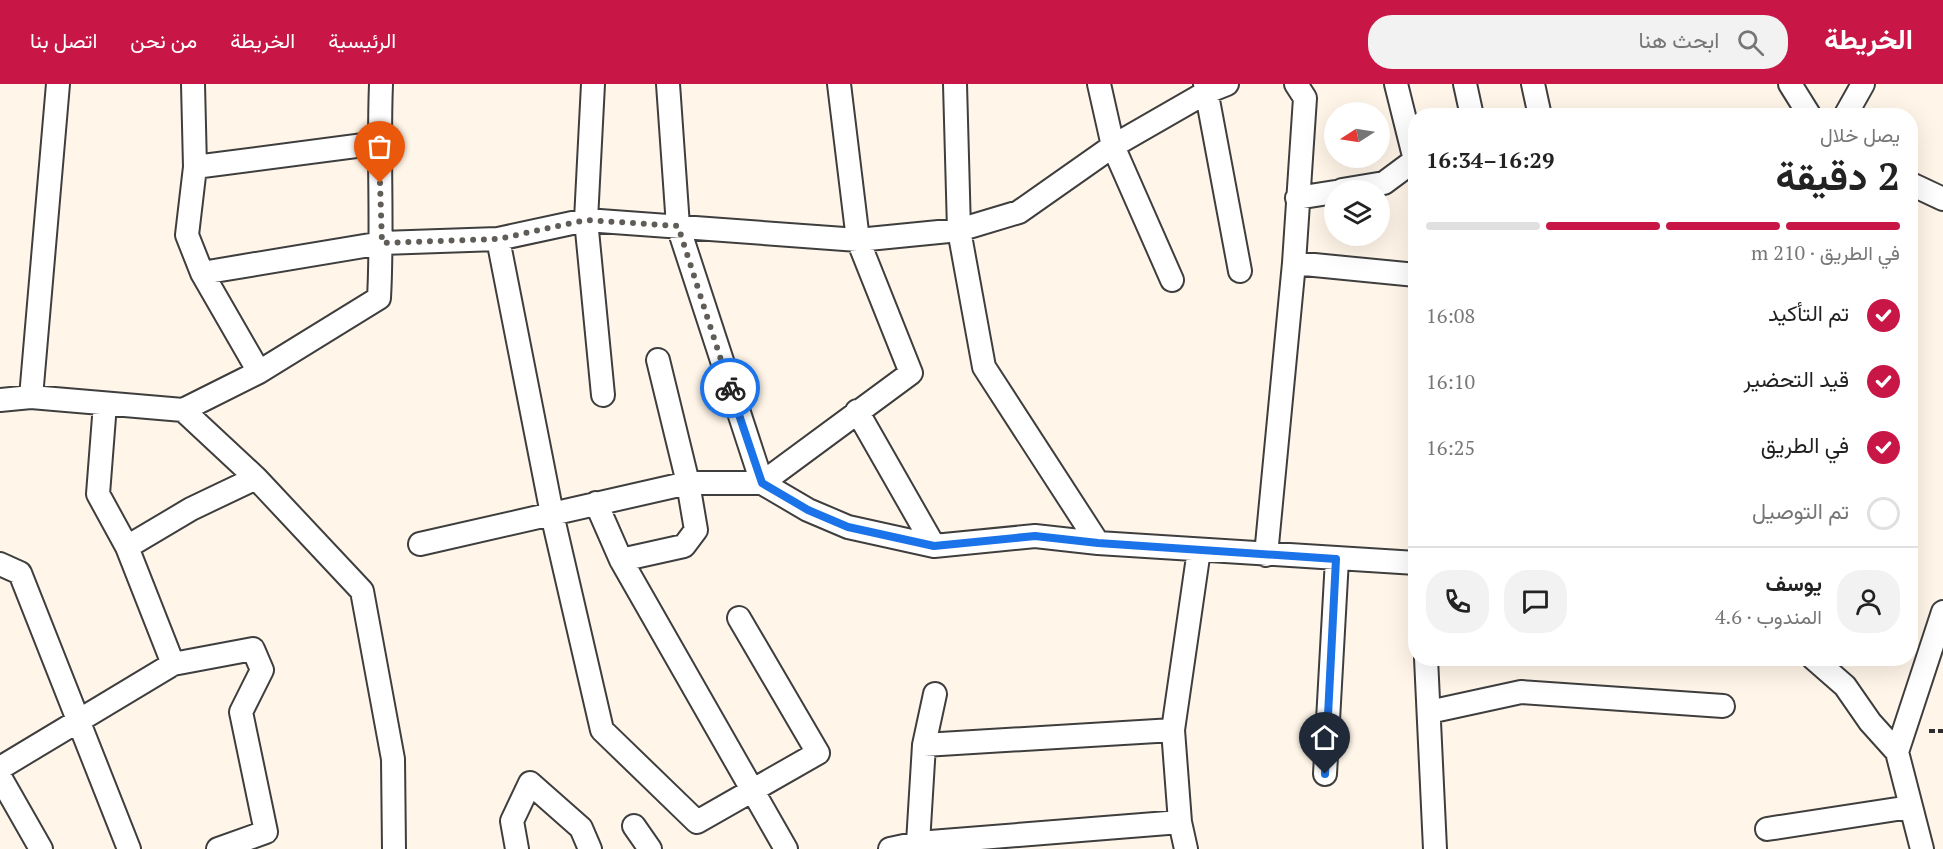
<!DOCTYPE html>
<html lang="ar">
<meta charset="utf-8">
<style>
:root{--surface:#fff;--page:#f2f2f2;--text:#222;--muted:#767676;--line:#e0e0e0;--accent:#c81647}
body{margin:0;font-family:"PT Serif",Vazirmatn,serif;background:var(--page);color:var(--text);direction:rtl;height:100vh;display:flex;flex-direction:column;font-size:22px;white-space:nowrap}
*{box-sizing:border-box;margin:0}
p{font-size:20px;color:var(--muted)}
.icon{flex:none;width:33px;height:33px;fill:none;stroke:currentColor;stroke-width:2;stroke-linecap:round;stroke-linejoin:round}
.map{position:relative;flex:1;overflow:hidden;direction:ltr}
.drawer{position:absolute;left:1408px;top:24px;width:510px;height:558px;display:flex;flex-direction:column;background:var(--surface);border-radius:24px;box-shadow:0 6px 24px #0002;direction:rtl}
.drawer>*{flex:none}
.needle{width:39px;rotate:258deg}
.controls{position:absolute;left:1324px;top:18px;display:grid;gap:12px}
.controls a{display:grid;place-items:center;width:66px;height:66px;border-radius:50%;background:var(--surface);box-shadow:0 6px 24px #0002;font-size:30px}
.pin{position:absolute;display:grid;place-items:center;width:51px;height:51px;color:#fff;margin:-62px -26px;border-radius:50% 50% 50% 0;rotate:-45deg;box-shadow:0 0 6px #0007}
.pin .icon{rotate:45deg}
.courier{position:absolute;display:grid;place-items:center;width:60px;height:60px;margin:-30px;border:4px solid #1a73e8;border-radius:50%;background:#fff;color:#222;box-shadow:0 2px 8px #0007}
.overview em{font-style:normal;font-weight:700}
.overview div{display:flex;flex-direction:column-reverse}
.overview{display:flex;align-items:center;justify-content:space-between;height:102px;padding:0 18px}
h1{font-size:39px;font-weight:700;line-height:45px}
.bar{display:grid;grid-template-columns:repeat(4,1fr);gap:9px 6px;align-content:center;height:72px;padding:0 18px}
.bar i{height:8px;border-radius:4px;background:var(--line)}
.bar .current{background:var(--accent)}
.bar p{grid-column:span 4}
.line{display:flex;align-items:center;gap:15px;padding:0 18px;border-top:2px solid var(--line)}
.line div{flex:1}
.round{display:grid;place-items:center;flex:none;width:63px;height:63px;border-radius:24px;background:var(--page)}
ol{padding:0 18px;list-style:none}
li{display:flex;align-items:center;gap:18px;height:66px}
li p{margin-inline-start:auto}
li .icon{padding:6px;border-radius:50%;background:var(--accent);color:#fff;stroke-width:4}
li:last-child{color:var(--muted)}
li i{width:33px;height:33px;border:3px solid var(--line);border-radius:50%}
header{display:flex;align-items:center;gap:36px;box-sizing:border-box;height:84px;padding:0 30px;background:var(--accent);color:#fff}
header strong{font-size:28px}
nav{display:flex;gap:33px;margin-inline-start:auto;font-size:21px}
.search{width:420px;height:54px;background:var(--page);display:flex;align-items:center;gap:15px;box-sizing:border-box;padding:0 21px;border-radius:24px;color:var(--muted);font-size:22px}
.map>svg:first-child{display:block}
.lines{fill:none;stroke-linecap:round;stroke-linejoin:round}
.minor-casing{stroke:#3e3e3e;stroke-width:26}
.path{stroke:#2d2d2d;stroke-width:4;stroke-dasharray:6 3;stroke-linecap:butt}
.minor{stroke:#fff;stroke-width:22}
.done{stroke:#605d58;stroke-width:6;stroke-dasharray:0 10.8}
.route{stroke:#1a73e8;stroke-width:8}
</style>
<header>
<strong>الخريطة</strong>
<div class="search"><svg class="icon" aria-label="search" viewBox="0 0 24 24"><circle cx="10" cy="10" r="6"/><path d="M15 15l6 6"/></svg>ابحث هنا</div>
<nav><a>الرئيسية</a><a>الخريطة</a><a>من نحن</a><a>اتصل بنا</a></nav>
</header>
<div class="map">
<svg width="1943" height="765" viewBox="0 0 1943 765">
<rect width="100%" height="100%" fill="#fff5e8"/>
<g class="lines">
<g class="minor-casing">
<path id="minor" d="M193 0 195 83 187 151 202 189 259 288
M593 0 586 136 603 311
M668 0 678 142 762 399
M955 0 959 146 984 283 1098 459
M1099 0 1113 62 1172 196
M1205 0 1240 187
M1465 0 1472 32
M1533 0 1540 32
M1790 0 1810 32
M1845 32 1863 0
M195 83 379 59
M1911 100 1943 115
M1342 106 1384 99 1415 76 1396 0
M1297 114 1335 108
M498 155 552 430 602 646 697 738 818 669 739 534
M1294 179 1416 191
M202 189 382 159 498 155 586 136 858 156 959 146 1019 128 1113 62 1207 8 1227 0
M31 313 58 0
M0 316 31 313 183 326 259 288 379 214C383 143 378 72 381 0
M105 320 98 410 127 463 173 580
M857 327 934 462
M256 394 362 507 393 675 394 765
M762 399 911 289 858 156 839 0
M596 419 621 476 786 765
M420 460 688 399H762L808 426 848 443 934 462 1035 452 1098 459 1416 479
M127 463 191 425 256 394 183 326
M1266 471 1294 179 1305 14 1296 0
M621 476 684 462 696 446 688 399 658 276
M0 480 20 489 129 765
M1426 574 1435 765
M1813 574 1845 602 1870 638 1897 668 1922 765
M1429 628 1521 608 1723 622
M924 661 1173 646
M1897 668 1943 528
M0 684 173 580 253 565 262 586 241 628 266 748 218 765
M1325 690 1337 475
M0 693 41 765
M634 742 650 765
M1767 745 1910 723
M918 759 924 661 935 610
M517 765 512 737 530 699 581 744 590 765
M890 765 918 759 1180 738
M1186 765 1180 738 1173 646 1199 466"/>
</g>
<path class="path" d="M1929 647H1943"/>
<use href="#minor" class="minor"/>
</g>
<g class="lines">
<path class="done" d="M380 99 382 159 498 155 586 136 678 142 730 304"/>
<path class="route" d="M730 304 762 399 808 426 848 443 934 462 1035 452 1098 459 1336 475 1325 690"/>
</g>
</svg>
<div class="controls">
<a><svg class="needle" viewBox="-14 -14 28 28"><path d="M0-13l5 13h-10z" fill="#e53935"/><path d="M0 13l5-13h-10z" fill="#767676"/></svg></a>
<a><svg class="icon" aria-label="layers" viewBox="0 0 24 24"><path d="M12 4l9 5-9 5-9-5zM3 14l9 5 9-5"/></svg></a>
</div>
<div class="pin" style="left:380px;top:99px;background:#ea580c"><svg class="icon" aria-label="bag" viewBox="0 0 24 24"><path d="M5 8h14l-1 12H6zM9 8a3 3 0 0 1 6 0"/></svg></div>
<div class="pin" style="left:1325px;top:690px;background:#1f2937"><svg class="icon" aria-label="home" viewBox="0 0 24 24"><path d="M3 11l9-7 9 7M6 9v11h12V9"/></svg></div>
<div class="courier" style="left:730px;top:304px"><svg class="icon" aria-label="bike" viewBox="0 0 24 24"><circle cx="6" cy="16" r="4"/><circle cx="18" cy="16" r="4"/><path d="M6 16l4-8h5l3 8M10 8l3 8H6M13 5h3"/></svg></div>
<section class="drawer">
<div class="overview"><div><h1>2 دقيقة</h1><p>يصل خلال</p></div><em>16:29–16:34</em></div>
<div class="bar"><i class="current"></i><i class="current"></i><i class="current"></i><i></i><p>في الطريق · 210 m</p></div>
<ol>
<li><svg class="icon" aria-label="check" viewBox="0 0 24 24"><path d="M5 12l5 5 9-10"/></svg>تم التأكيد<p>16:08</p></li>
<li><svg class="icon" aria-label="check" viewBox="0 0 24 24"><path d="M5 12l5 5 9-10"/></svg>قيد التحضير<p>16:10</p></li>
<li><svg class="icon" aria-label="check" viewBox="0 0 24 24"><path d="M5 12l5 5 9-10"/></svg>في الطريق<p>16:25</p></li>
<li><i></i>تم التوصيل</li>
</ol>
<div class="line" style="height:108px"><a class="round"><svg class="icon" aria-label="person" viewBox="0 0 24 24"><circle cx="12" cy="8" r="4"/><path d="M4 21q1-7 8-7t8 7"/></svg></a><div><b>يوسف</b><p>المندوب · 4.6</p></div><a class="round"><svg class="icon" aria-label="chat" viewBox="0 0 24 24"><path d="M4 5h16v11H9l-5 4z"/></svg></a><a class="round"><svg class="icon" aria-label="phone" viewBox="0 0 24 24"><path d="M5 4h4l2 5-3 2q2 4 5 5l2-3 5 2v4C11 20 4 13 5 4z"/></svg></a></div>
</section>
</div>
